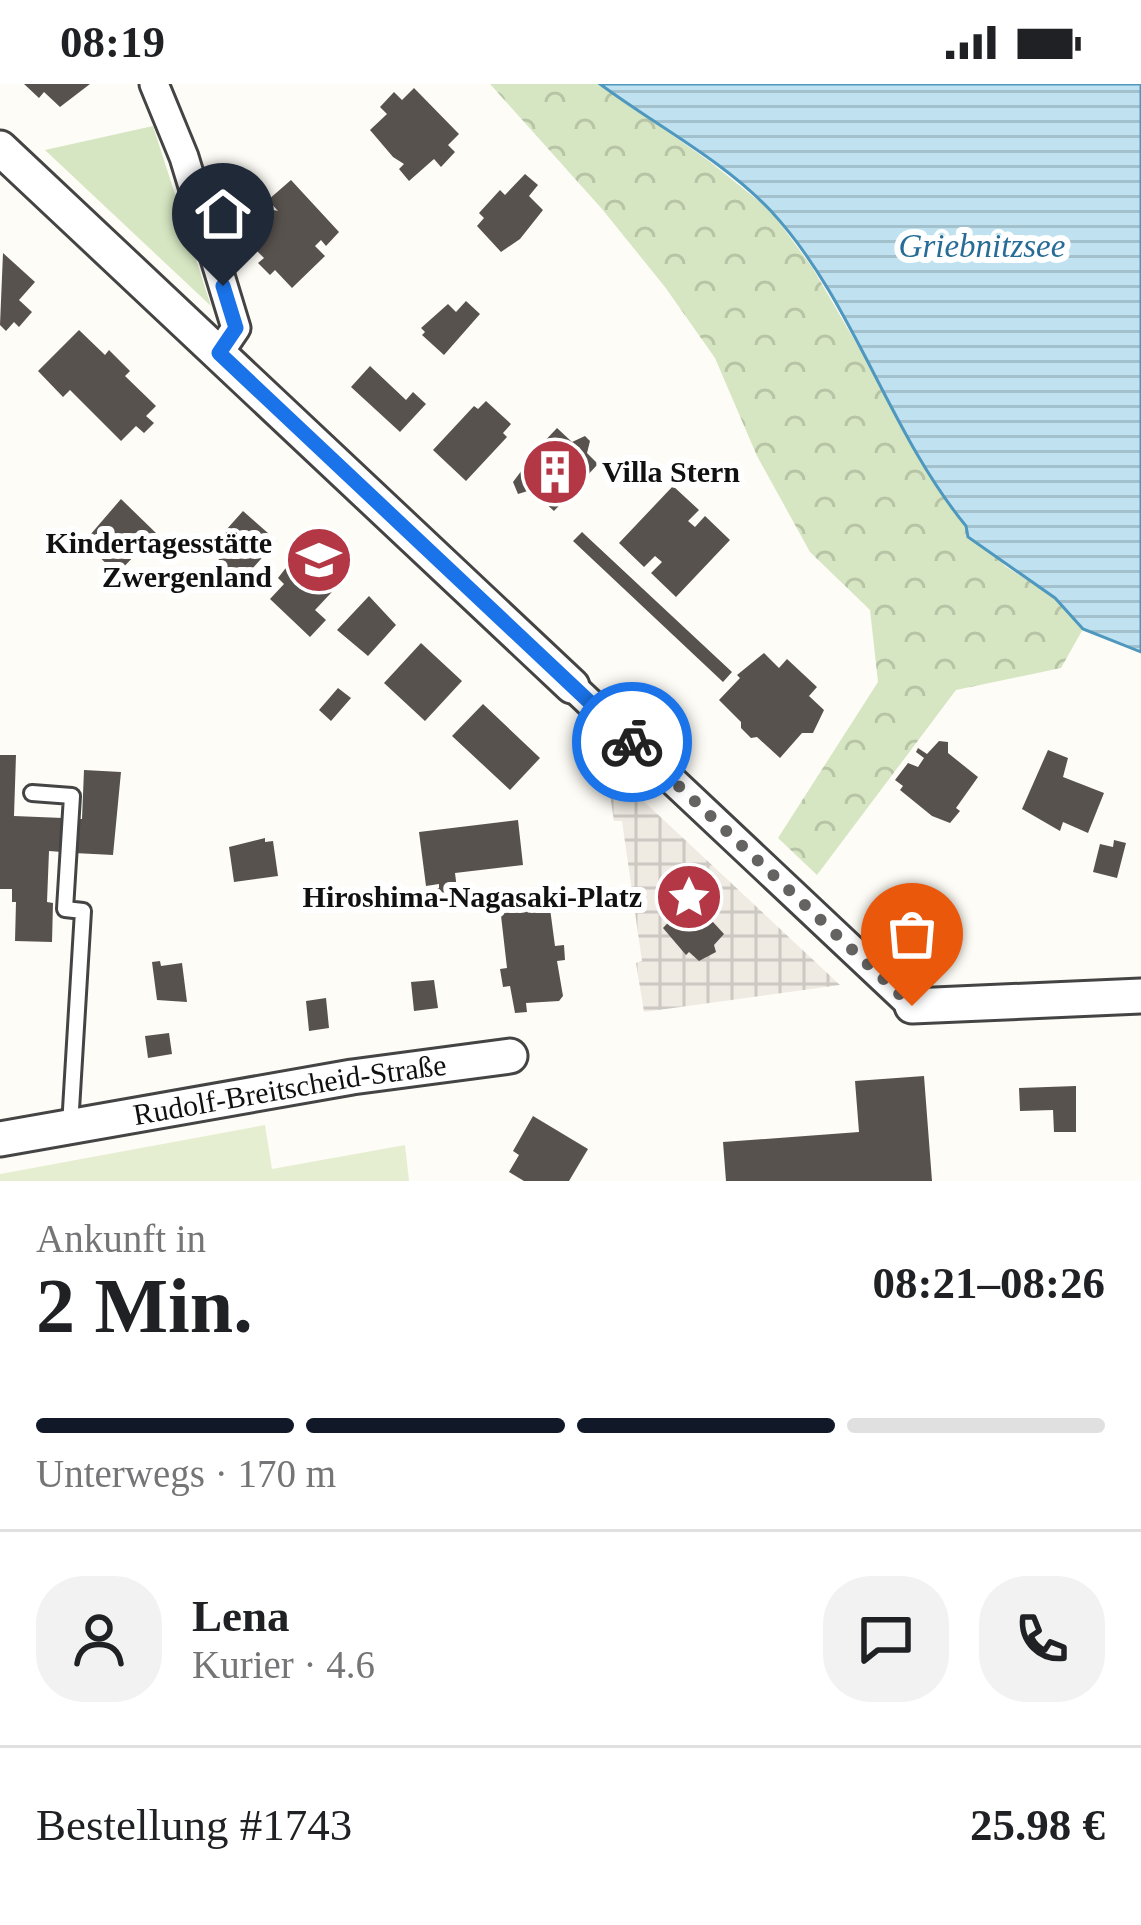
<!DOCTYPE html>
<html lang="de">
<meta charset="utf-8">
<style>
:root{--surface:#fff;--page:#f2f2f2;--text:#202124;--muted:#757577;--line:#e0e0e0;--accent:#111827}
body{margin:0;font-family:Georgia,serif;background:var(--page);color:var(--text);height:100vh;display:flex;flex-direction:column;font-size:45px;white-space:nowrap}
*{box-sizing:border-box;margin:0}
p{font-size:39px;color:var(--muted)}
.icon{flex:none;width:66px;height:66px;fill:none;stroke:currentColor;stroke-width:2;stroke-linecap:round;stroke-linejoin:round}
.map{position:relative;height:1097px;overflow:hidden}
.side{display:flex;flex-direction:column;background:var(--surface);flex:1}
.side>*{flex:none}
.pin{position:absolute;display:grid;place-items:center;width:102px;height:102px;color:#fff;margin:-123px -51px;border-radius:50% 50% 50% 0;rotate:-45deg;box-shadow:0 0 12px #0007}
.pin .icon{rotate:45deg}
.courier{position:absolute;display:grid;place-items:center;width:120px;height:120px;margin:-60px;border:9px solid #1a73e8;border-radius:50%;background:#fff;color:#222;box-shadow:0 3px 15px #0007}
.overview em{font-style:normal;font-weight:800}
.overview div{display:flex;flex-direction:column-reverse}
.overview{display:flex;align-items:center;justify-content:space-between;height:204px;padding:0 36px}
h1{font-size:78px;font-weight:800;line-height:90px}
.bar{display:grid;grid-template-columns:repeat(4,1fr);gap:18px 12px;align-content:center;height:144px;padding:0 36px}
.bar i{height:15px;border-radius:9px;background:var(--line)}
.bar .current{background:var(--accent)}
.bar p{grid-column:span 4}
.line{display:flex;align-items:center;gap:30px;padding:0 36px;border-top:3px solid var(--line)}
.line div{flex:1}
.round{display:grid;place-items:center;flex:none;width:126px;height:126px;border-radius:48px;background:var(--page)}
.status{display:flex;justify-content:space-between;align-items:center;height:84px;padding:0 60px;background:var(--surface);direction:ltr}
.status svg{height:33px;fill:currentColor}
.map>svg:first-child{display:block}
.grass{fill:#d6e6c2}
.park{fill:url(#park-crowns)}
.pitch{fill:#e6eed2}
.plaza{fill:url(#plaza-grid)}
.water{fill:url(#water-rules);stroke:#4e98bf;stroke-width:3}
.building{fill:#58524e}
.lines{fill:none;stroke-linecap:round;stroke-linejoin:round}
.service-casing{stroke:#444;stroke-width:20}
.minor-casing{stroke:#444;stroke-width:33}
.tertiary-casing{stroke:#444;stroke-width:39}
.service{stroke:#fff;stroke-width:14}
.minor{stroke:#fff;stroke-width:27}
.tertiary{stroke:#fff;stroke-width:33}
.done{stroke:#646361;stroke-width:12;stroke-dasharray:0 21.6}
.route{stroke:#1a73e8;stroke-width:15}
.labels{text-anchor:middle;stroke-width:12;stroke-linejoin:round;paint-order:stroke}
.poi-label{font-size:30px;font-weight:bold;fill:#111;stroke:#fff;text-anchor:end}
.street-label{font-size:30px;fill:#111;stroke:#fff}
.water-label{font-size:33px;font-style:italic;fill:#266c96;stroke:#fff}
</style>
<div class="status"><b>08:19</b><svg viewBox="0 0 49 12"><path d="M0 12V9h3v3zM5 12V6h3v6zM10 12V3h3v9zM15 12V0h3v12zM26 1h20v11H26zM47 4h2v5h-2z"/></svg></div>
<div class="map">
<svg width="1141" height="1097" viewBox="0 0 1141 1097">
<defs>
<pattern id="park-crowns" width="20" height="18" patternUnits="userSpaceOnUse" patternTransform="scale(3)"><rect width="20" height="18" fill="#d6e6c2"/><path d="M2 6a3 3 0 1 1 6 0M12 15a3 3 0 1 1 6 0" fill="none" stroke="#b7c4a6"/></pattern>
<pattern id="plaza-grid" width="8" height="8" patternUnits="userSpaceOnUse" patternTransform="scale(3)"><rect width="8" height="8" fill="#efebe3"/><path d="M0 4h8M4 0v8" fill="none" stroke="#ccc8c2"/></pattern>
<pattern id="water-rules" width="6" height="5" patternUnits="userSpaceOnUse" patternTransform="scale(3)"><rect width="6" height="5" fill="#bfe1f0"/><path d="M0 2.5h6" fill="none" stroke="#a3c0cd"/></pattern>
</defs>
<rect width="100%" height="100%" fill="#fefcf6"/>
<path class="grass" d="M153 42 211 222 45 66Z"/>
<path class="park" d="M490 0H600L709 77 770 126 812 183 950 421 1005 482 1055 514 1083 545 1061 584 956 606 817 791 778 754 878 598 870 526 810 468 757 372 715 274 665 203 602 125Z"/>
<path class="pitch" d="M265 1041 272 1085 405 1061 409 1097H0V1090Z"/>
<path class="plaza" d="M606 682 840 901 644 928 636 879 642 877 622 737H614Z"/>
<path class="water" d="M600 0H1141V568L1083 545 1055 514 968 453 966 442C888 347 854 217 771 127 723 76 655 41 600 0Z"/>
<path class="building" d="M24 0H90L60 23 44 8 39 14Z
M414 4 459 50 448 61 455 68 441 83 434 75 409 97 399 85 404 80 393 73 370 46 387 30 380 23 394 8 402 16Z
M525 90 538 101 529 112 543 126 520 155 501 168 477 142 484 134 479 129 500 106 505 111Z
M291 96 339 148 326 162 321 156 315 162 325 172 292 204 275 186 270 191 258 179 264 174 247 157 274 126 278 127 268 116Z
M3 169 35 198 19 216 32 228 19 243 14 238 6 247 0 241Z
M466 217 480 230 444 271 422 251 425 248 421 244 448 220 456 228Z
M79 246 105 271 109 266 130 287 125 292 156 322 146 332 154 339 144 349 136 342 121 357 70 306 63 313 38 287Z
M370 282 406 316 413 308 426 320 400 348 351 303Z
M486 317 511 340 503 349 507 353 466 397 433 366 474 322 478 325Z
M557 344 572 358 585 352 590 357 587 369 598 380 554 427 531 406 518 410 513 398 525 382 523 380Z
M673 402 699 426 688 437 695 443 705 432 730 456 676 513 651 489 662 478 655 472 644 483 619 459Z
M121 415 156 449 117 490 84 458Z
M243 427 277 457 236 503 212 483 221 473 210 464Z
M582 448 732 588 723 598 573 457Z
M316 461 345 494 315 526 326 536 310 553 270 515 284 500 278 494 285 485 301 468 305 473Z
M369 512 396 541 368 572 337 546Z
M421 559 462 597 425 637 384 599Z
M764 569 779 584 787 575 817 603 809 612 824 626 813 649H802L780 674 757 653 751 654 741 644V638L719 616 740 594 737 591Z
M338 604 351 614 331 637 319 626Z
M483 620 540 674 510 706 452 652Z
M939 657 948 658V669L978 693 956 724 960 727 950 739 932 732 900 706 903 702 895 696 908 679 918 683 924 674 916 668 918 664 927 670Z
M1048 666 1068 674 1063 693 1104 709 1088 749 1063 738 1060 747 1022 725Z
M0 671H16L14 732 63 734 62 768 49 767 47 818 53 819 52 858 15 857 16 818H12V805H0Z
M84 686 121 688 113 771 74 769 75 735H82Z
M518 736 523 781 455 789 459 821 423 825 421 806 439 804V800L426 802 419 748Z
M265 754V758L273 757 278 792 234 798 229 763Z
M1114 756 1126 759 1117 794 1093 788 1100 760 1113 763Z
M691 814 724 850 714 861 716 868 699 877 689 868 686 871 663 844Z
M549 817 555 862 564 861 565 876 557 877 563 912 559 917 526 919 527 928 515 929 510 902 503 903 500 885 507 884 500 823Z
M160 877 161 882 182 879 187 918 157 916 152 878Z
M434 896 438 924 414 927 411 898Z
M326 914 329 944 309 947 306 917Z
M169 949 172 970 148 974 145 952Z
M924 992 932 1097H726L723 1058 859 1048 855 997Z
M1076 1002V1048H1054L1053 1026 1020 1027 1019 1004Z
M533 1032 588 1065 569 1097H524L509 1088 519 1071 513 1067Z"/>
<g class="lines">
<g class="service-casing">
<path id="service" d="M32 709 72 712 65 825 83 827 70 1042"/>
</g>
<g class="minor-casing">
<path id="minor" d="M154 0 184 73 236 244 219 269
M572 602 912 922"/>
</g>
<g class="tertiary-casing">
<g id="tertiary">
<path d="M0 64 572 602"/>
<path d="M912 922 1141 912"/>
<path id="s1" d="M0 1055 352 993 510 972"/>
</g>
</g>
<use href="#service" class="service"/>
<use href="#minor" class="minor"/>
<use href="#tertiary" class="tertiary"/>
</g>
<g class="lines">
<path class="done" d="M632 658 912 922"/>
<path class="route" d="M223 202 236 244 219 269 632 658"/>
</g>
<defs>
<g id="building-disc" transform="scale(3.45)"><circle r="9.5" fill="#b33744" stroke="#fff"/><path d="M-4-6H4V6H1V3H-1V6H-4ZM-2.5-4.3h1.7v1.8h-1.7ZM.8-4.3h1.7v1.8H.8ZM-2.5-1h1.7V.8h-1.7ZM.8-1h1.7V.8H.8Z" fill="#fff"/></g>
<g id="school-disc" transform="scale(3.45)"><circle r="9.5" fill="#b33744" stroke="#fff"/><path d="M0-5L7-2L0 1L-7-2ZM-4 1L0 2.5L4 1V4Q0 6-4 4Z" fill="#fff"/></g>
<g id="sight-disc" transform="scale(3.45)"><circle r="9.5" fill="#b33744" stroke="#fff"/><path d="M0-6L1.8-2.2L6-1.7L2.9 1.2L3.7 5.4L0 3.3L-3.7 5.4L-2.9 1.2L-6-1.7L-1.8-2.2Z" fill="#fff"/></g>
</defs>
<g fill-rule="evenodd">
<use href="#building-disc" x="555" y="388"/>
<use href="#school-disc" x="319" y="476"/>
<use href="#sight-disc" x="689" y="813"/>
</g>
<g class="labels">
<g class="poi-label">
<text x="602" y="398" text-anchor="start">Villa Stern</text>
<text x="272" y="469">Kindertagesstätte<tspan x="272" dy="34">Zwergenland</tspan></text>
<text x="642" y="823">Hiroshima-Nagasaki-Platz</text>
</g>
<g class="street-label">
<text dy="10" stroke="none"><textPath href="#s1" startOffset="294">Rudolf-Breitscheid-Straße</textPath></text>
</g>
<g class="water-label">
<text x="982" y="173">Griebnitzsee</text>
</g>
</g>
</svg>
<div class="pin" style="left:912px;top:922px;background:#ea580c"><svg class="icon" aria-label="bag" viewBox="0 0 24 24"><path d="M5 8h14l-1 12H6zM9 8a3 3 0 0 1 6 0"/></svg></div>
<div class="pin" style="left:223px;top:202px;background:#1f2937"><svg class="icon" aria-label="home" viewBox="0 0 24 24"><path d="M3 11l9-7 9 7M6 9v11h12V9"/></svg></div>
<div class="courier" style="left:632px;top:658px"><svg class="icon" aria-label="bike" viewBox="0 0 24 24"><circle cx="6" cy="16" r="4"/><circle cx="18" cy="16" r="4"/><path d="M6 16l4-8h5l3 8M10 8l3 8H6M13 5h3"/></svg></div>
</div>
<section class="side">
<div class="overview"><div><h1>2 Min.</h1><p>Ankunft in</p></div><em>08:21–08:26</em></div>
<div class="bar"><i class="current"></i><i class="current"></i><i class="current"></i><i></i><p>Unterwegs · 170 m</p></div>
<div class="line" style="height:216px"><a class="round"><svg class="icon" aria-label="person" viewBox="0 0 24 24"><circle cx="12" cy="8" r="4"/><path d="M4 21q1-7 8-7t8 7"/></svg></a><div><b>Lena</b><p>Kurier · 4.6</p></div><a class="round"><svg class="icon" aria-label="chat" viewBox="0 0 24 24"><path d="M4 5h16v11H9l-5 4z"/></svg></a><a class="round"><svg class="icon" aria-label="phone" viewBox="0 0 24 24"><path d="M5 4h4l2 5-3 2q2 4 5 5l2-3 5 2v4C11 20 4 13 5 4z"/></svg></a></div>
<div class="line" style="height:156px"><div>Bestellung #1743</div><b>25.98 €</b></div>
</section>
